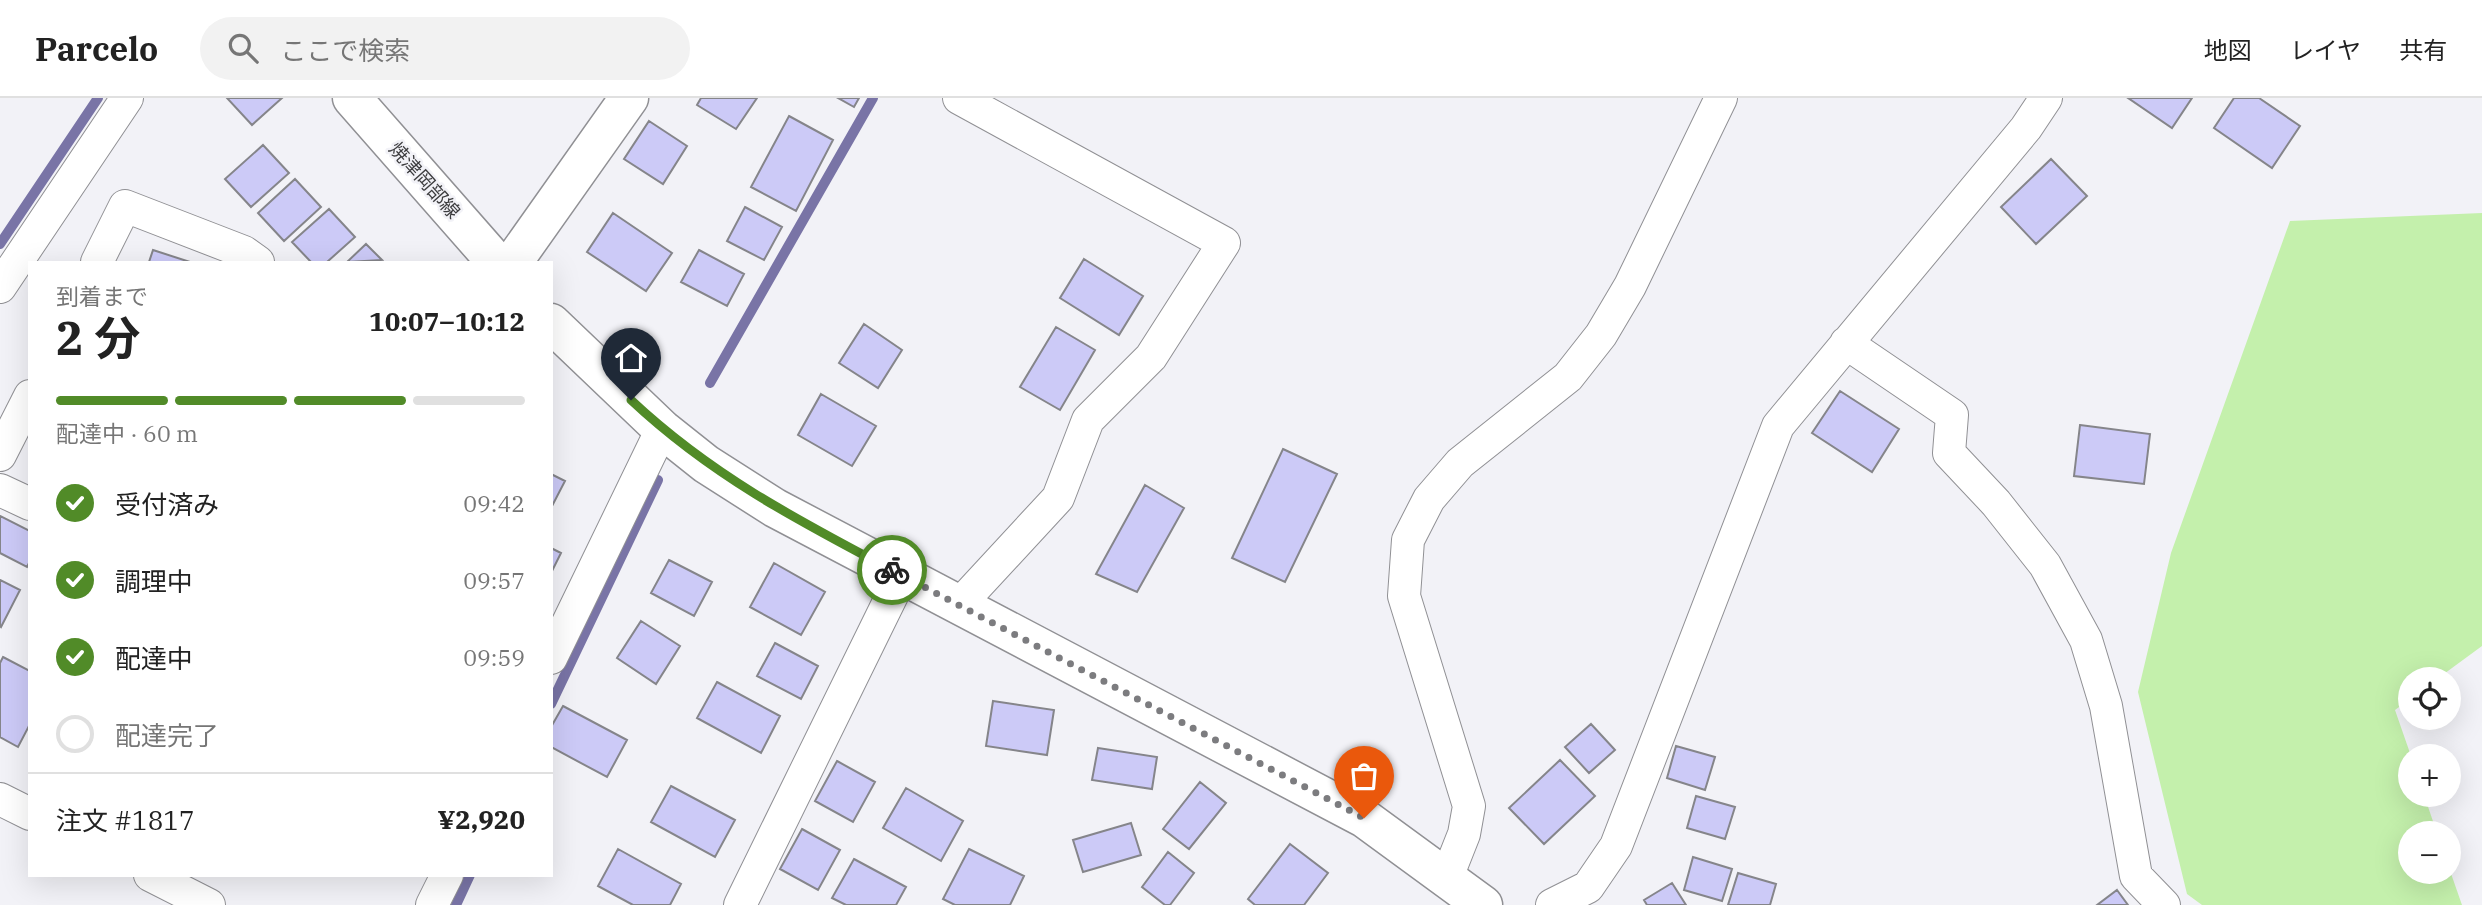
<!DOCTYPE html>
<html lang="ja">
<meta charset="utf-8">
<style>
:root{--surface:#fff;--page:#f2f2f2;--text:#222;--muted:#767676;--line:#e0e0e0;--accent:#518b28}
body{margin:0;font-family:"IBM Plex Serif","Noto Sans JP",serif;background:var(--page);color:var(--text);height:100vh;display:flex;flex-direction:column;font-size:26px;white-space:nowrap}
*{box-sizing:border-box;margin:0}
p{font-size:23px;color:var(--muted)}
.icon{flex:none;width:38px;height:38px;fill:none;stroke:currentColor;stroke-width:2;stroke-linecap:round;stroke-linejoin:round}
.map{position:relative;flex:1;overflow:hidden}
.panel{position:absolute;left:28px;top:163px;width:525px;height:616px;display:flex;flex-direction:column;background:var(--surface);border-radius:0px;box-shadow:0 7px 28px #0002}
.panel>*{flex:none}
.controls{position:absolute;left:2398px;top:569px;display:grid;gap:14px}
.controls a{display:grid;place-items:center;width:63px;height:63px;border-radius:50%;background:var(--surface);box-shadow:0 7px 28px #0002;font-size:35px}
.pin{position:absolute;display:grid;place-items:center;width:60px;height:60px;color:#fff;margin:-72px -30px;border-radius:50% 50% 50% 0;rotate:-45deg;box-shadow:0 0 7px #0007}
.pin .icon{rotate:45deg}
.courier{position:absolute;display:grid;place-items:center;width:70px;height:70px;margin:-35px;border:5px solid #518b28;border-radius:50%;background:#fff;color:#222;box-shadow:0 2px 9px #0007}
.head em{font-style:normal;font-weight:700}
.head div{display:flex;flex-direction:column-reverse}
.head{display:flex;align-items:center;justify-content:space-between;height:119px;padding:0 28px}
h1{font-size:46px;font-weight:700;line-height:52px}
.bar{display:grid;grid-template-columns:repeat(4,1fr);gap:10px 7px;align-content:center;height:84px;padding:0 28px}
.bar i{height:9px;border-radius:5px;background:var(--line)}
.bar .current{background:var(--accent)}
.bar p{grid-column:span 4}
.line{display:flex;align-items:center;gap:18px;padding:0 28px;border-top:2px solid var(--line)}
.line div{flex:1}
ol{padding:0 28px;list-style:none}
li{display:flex;align-items:center;gap:21px;height:77px}
li p{margin-inline-start:auto}
li .icon{padding:7px;border-radius:50%;background:var(--accent);color:#fff;stroke-width:4}
li:last-child{color:var(--muted)}
li i{width:38px;height:38px;border:4px solid var(--line);border-radius:50%}
header{display:flex;align-items:center;gap:42px;box-sizing:border-box;height:98px;padding:0 35px;background:var(--surface);border-bottom:2px solid var(--line)}
header strong{font-size:33px}
nav{display:flex;gap:38px;margin-inline-start:auto;font-size:24px}
.search{width:490px;height:63px;background:var(--page);display:flex;align-items:center;gap:18px;box-sizing:border-box;padding:0 24px;border-radius:38px;color:var(--muted);font-size:26px}
.map>svg:first-child{display:block}
.green{fill:#c4f0ac}
.lines{fill:none;stroke-linecap:round;stroke-linejoin:round}
.stream{stroke:#7974a6;stroke-width:10}
.building{fill:#cccaf7;stroke:#85858a;stroke-width:2}
.minor-casing{stroke:#909094;stroke-width:34}
.tertiary-casing{stroke:#909094;stroke-width:41}
.secondary-casing{stroke:#909094;stroke-width:41}
.minor{stroke:#fff;stroke-width:32}
.tertiary{stroke:#fff;stroke-width:38}
.secondary{stroke:#fff;stroke-width:38}
.done{stroke:#7c7c7f;stroke-width:7;stroke-dasharray:0 12.6}
.route{stroke:#518b28;stroke-width:9}
.labels{text-anchor:middle;stroke-width:5;stroke-linejoin:round;paint-order:stroke}
.street-label{font-size:19px;fill:#3d3d3f;stroke:#f2f2f7}
</style>
<header>
<strong>Parcelo</strong>
<div class="search"><svg class="icon" aria-label="search" viewBox="0 0 24 24"><circle cx="10" cy="10" r="6"/><path d="M15 15l6 6"/></svg>ここで検索</div>
<nav><a>地図</a><a>レイヤ</a><a>共有</a></nav>
</header>
<div class="map">
<svg width="2482" height="807" viewBox="0 0 2482 807">
<rect width="100%" height="100%" fill="#f2f2f7"/>
<path class="green" d="M2482 115V548L2437 581H2410V601L2395 612 2411 658 2410 696 2424 697 2437 735H2410V774H2448V767L2462 807H2202L2187 796 2138 594 2171 455 2290 123Z"/>
<g class="lines">
<path class="stream" d="M0 146 98 0
M710 285 873 0
M551 606 658 382
M456 807 470 777"/>
</g>
<path class="building" d="M227 0H282L252 27Z
M701 0H757L736 31 697 7Z
M838 0H859L854 9Z
M2128 0H2192L2172 30Z
M2234 0H2259L2300 28 2272 70 2214 30Z
M789 18 833 42 796 113 751 89Z
M649 23 687 48 663 86 624 61Z
M263 47 289 75 251 109 225 81Z
M2051 61 2087 98 2036 146 2001 109Z
M295 81 321 109 284 143 258 115Z
M745 109 782 129 764 162 727 143Z
M329 111 355 139 327 164H311L292 144Z
M613 115 672 155 646 193 587 154Z
M366 146 382 162 347 164Z
M153 152 190 164H149Z
M699 152 744 176 727 208 681 184Z
M1084 161 1143 198 1119 237 1060 200Z
M864 226 902 252 878 290 839 265Z
M1056 229 1095 252 1060 312 1020 289Z
M1840 293 1899 331 1872 374 1812 335Z
M821 296 876 328 852 368 798 337Z
M2080 327 2150 336 2144 386 2074 378Z
M1283 351 1337 376 1285 484 1232 460Z
M551 376 565 383 551 410Z
M1145 387 1184 410 1137 494 1096 476Z
M0 418 30 433V463L27 469 0 455Z
M551 450 561 455 551 475Z
M669 462 712 484 694 518 651 495Z
M774 465 825 494 801 537 750 509Z
M0 482 20 492 1 529 0 528Z
M641 523 680 548 656 586 617 560Z
M775 545 818 568 801 601 757 578Z
M3 559 30 573V626L18 649 0 639V565Z
M717 584 780 618 761 655 697 620Z
M993 603 1054 612 1047 657 986 648Z
M563 608 627 642 607 679 551 649V629Z
M1591 626 1615 652 1589 675 1565 649Z
M1676 648 1715 659 1705 692 1667 680Z
M1098 650 1157 659 1152 691 1092 682Z
M1560 662 1595 698 1544 746 1509 710Z
M837 663 875 684 853 724 815 703Z
M1200 684 1226 705 1189 751 1163 731Z
M671 688 735 722 715 759 651 724Z
M906 690 963 723 941 763 883 730Z
M1696 698 1735 709 1725 741 1687 730Z
M1131 725 1141 757 1083 774 1073 742Z
M802 731 840 752 818 792 780 771Z
M1290 746 1328 775 1304 807H1255L1248 801Z
M618 751 681 786 670 807H633L598 788Z
M969 751 1024 778 1010 807H955L943 801Z
M1168 754 1194 775 1170 807H1165L1142 789Z
M1693 759 1732 771 1722 803 1684 792Z
M854 761 906 789 896 807H846L832 800Z
M1738 775 1776 786 1770 807H1728Z
M1672 785 1686 807H1647L1644 802Z
M2117 792 2128 807H2097Z"/>
<g class="lines">
<g class="minor-casing">
<path id="minor" d="M97 164 125 108 244 154 258 164
M0 189 127 0
M1846 245 1952 317 1949 355 1996 405 2045 467 2086 542 2106 608 2136 778 2164 807
M0 357 30 298
M0 392 30 406
M959 507 1058 400 1088 322 1151 259 1224 145 959 0
M551 560 662 331
M0 701 30 716
M150 777 209 807
M1447 779 1464 736 1469 708 1404 498 1408 442 1429 401 1460 365 1568 279 1601 237 1630 188 1721 0
M432 807 447 777
M740 807 902 477
M1552 807 1588 789 1616 748 1778 328 2026 30 2046 0"/>
</g>
<g class="tertiary-casing">
<path id="tertiary" d="M513 164 629 0"/>
</g>
<g class="secondary-casing">
<path id="secondary" d="M352 0 496 164
M551 225 662 331 706 366 775 410 1364 720 1483 807"/>
</g>
<use href="#minor" class="minor"/>
<use href="#tertiary" class="tertiary"/>
<use href="#secondary" class="secondary"/>
</g>
<g class="lines">
<path class="done" d="M892 472 1364 720"/>
<path class="route" d="M631 302C711 377 797 422 892 472"/>
</g>
<g class="labels">
<g class="street-label">
<text transform="translate(425 82) rotate(48)" y="7">焼津岡部線</text>
</g>
</g>
</svg>
<div class="controls">
<a><svg class="icon" aria-label="locate" viewBox="0 0 24 24"><circle cx="12" cy="12" r="6"/><path d="M12 2v4M12 18v4M2 12h4M18 12h4"/></svg></a>
<a>+</a>
<a>−</a>
</div>
<div class="pin" style="left:1364px;top:720px;background:#ea580c"><svg class="icon" aria-label="bag" viewBox="0 0 24 24"><path d="M5 8h14l-1 12H6zM9 8a3 3 0 0 1 6 0"/></svg></div>
<div class="pin" style="left:631px;top:302px;background:#1f2937"><svg class="icon" aria-label="home" viewBox="0 0 24 24"><path d="M3 11l9-7 9 7M6 9v11h12V9"/></svg></div>
<div class="courier" style="left:892px;top:472px"><svg class="icon" aria-label="bike" viewBox="0 0 24 24"><circle cx="6" cy="16" r="4"/><circle cx="18" cy="16" r="4"/><path d="M6 16l4-8h5l3 8M10 8l3 8H6M13 5h3"/></svg></div>
<section class="panel">
<div class="head"><div><h1>2 分</h1><p>到着まで</p></div><em>10:07–10:12</em></div>
<div class="bar"><i class="current"></i><i class="current"></i><i class="current"></i><i></i><p>配達中 · 60 m</p></div>
<ol>
<li><svg class="icon" aria-label="check" viewBox="0 0 24 24"><path d="M5 12l5 5 9-10"/></svg>受付済み<p>09:42</p></li>
<li><svg class="icon" aria-label="check" viewBox="0 0 24 24"><path d="M5 12l5 5 9-10"/></svg>調理中<p>09:57</p></li>
<li><svg class="icon" aria-label="check" viewBox="0 0 24 24"><path d="M5 12l5 5 9-10"/></svg>配達中<p>09:59</p></li>
<li><i></i>配達完了</li>
</ol>
<div class="line" style="height:91px"><div>注文 #1817</div><b>¥2,920</b></div>
</section>
</div>
